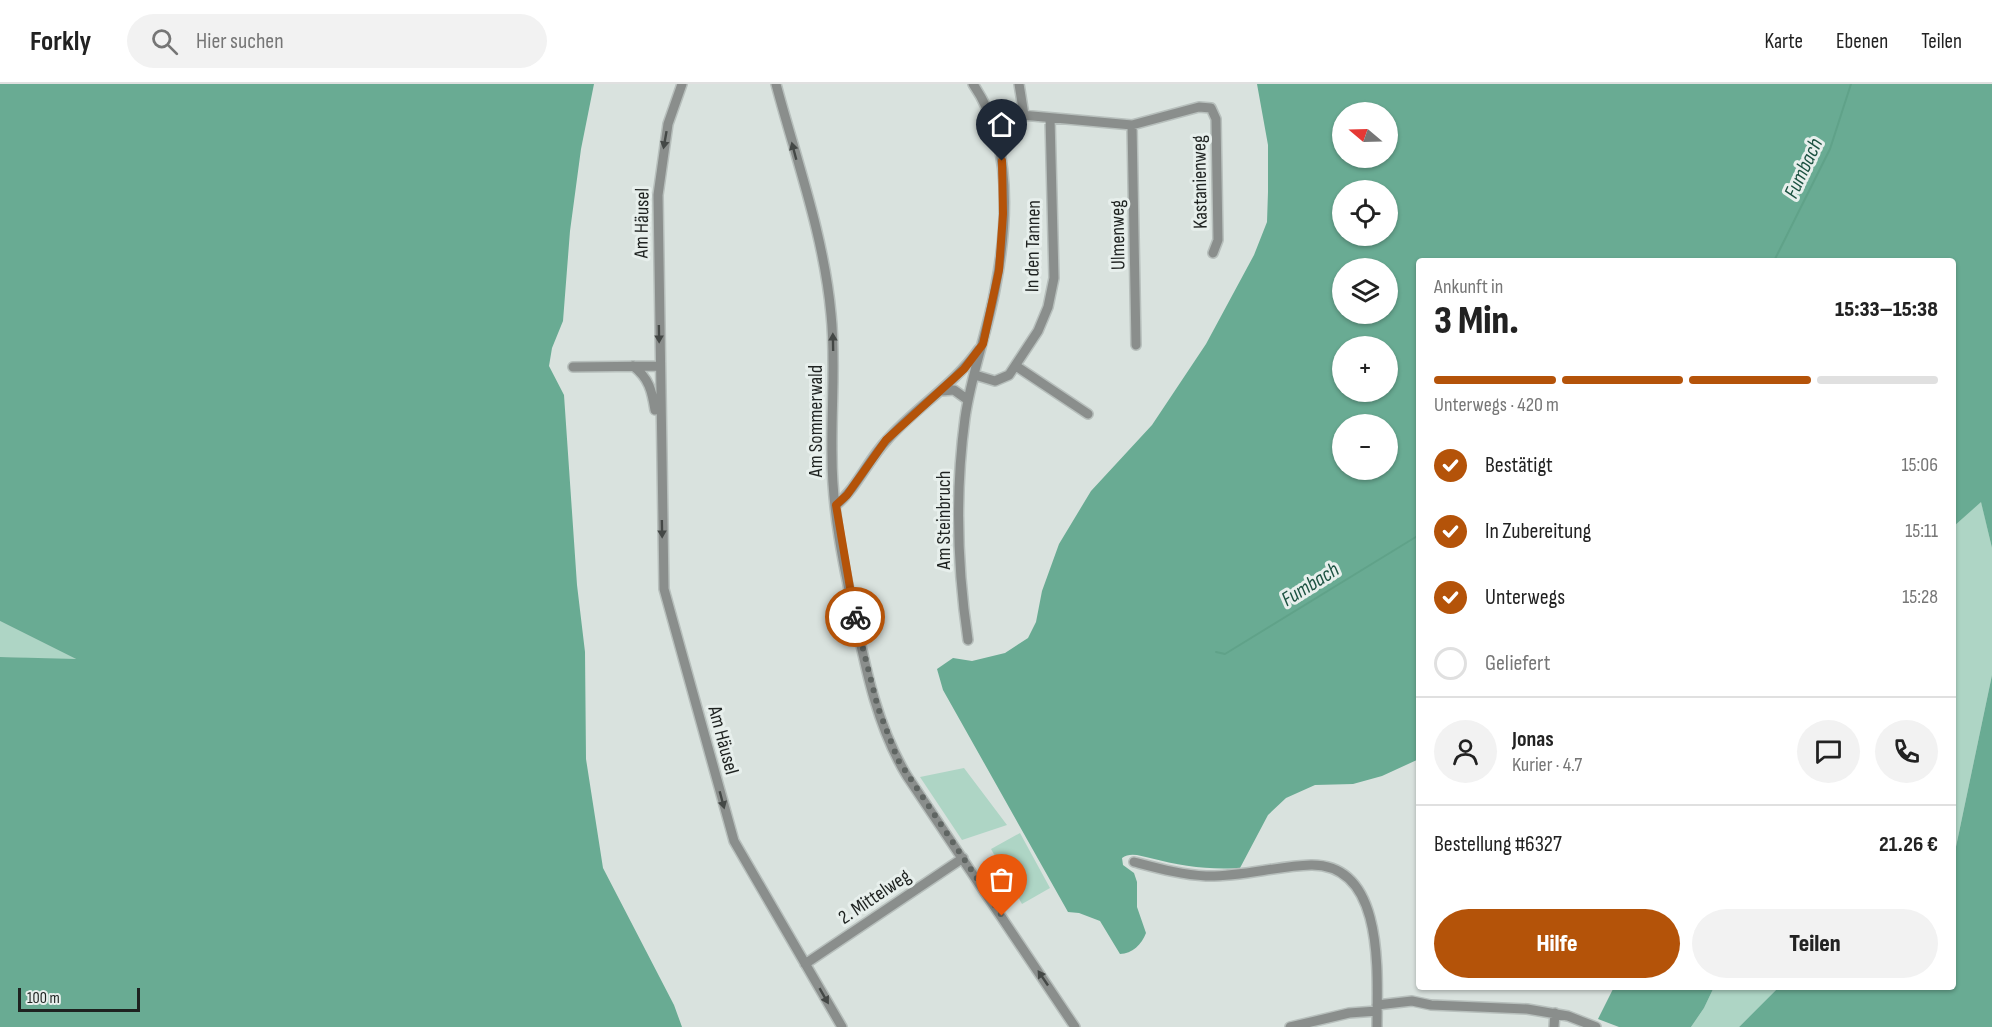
<!DOCTYPE html>
<html lang="de">
<meta charset="utf-8">
<style>
:root{--surface:#fff;--page:#f2f2f2;--text:#222;--muted:#767676;--line:#e0e0e0;--accent:#b45309}
body{margin:0;font-family:"Sofia Sans Condensed",sans-serif;background:var(--page);color:var(--text);height:100vh;display:flex;flex-direction:column;font-size:22px;white-space:nowrap}
*{box-sizing:border-box;margin:0}
p{font-size:20px;color:var(--muted)}
.icon{flex:none;width:33px;height:33px;fill:none;stroke:currentColor;stroke-width:2;stroke-linecap:round;stroke-linejoin:round}
.map{position:relative;flex:1;overflow:hidden}
.sheet{position:absolute;left:1416px;top:174px;width:540px;height:732px;display:flex;flex-direction:column;background:var(--surface);border-radius:6px;box-shadow:0 2px 4px #0004}
.sheet>*{flex:none}
.needle{width:39px;rotate:289deg}
.buttons{position:absolute;left:1332px;top:18px;display:grid;gap:12px}
.buttons a{display:grid;place-items:center;width:66px;height:66px;border-radius:50%;background:var(--surface);box-shadow:0 2px 4px #0004;font-size:30px}
.scale{position:absolute;left:18px;bottom:15px;width:122px;box-sizing:border-box;padding-left:6px;border:3px solid #1e2220;border-top:0;font-size:16px;line-height:21px;white-space:nowrap;color:#1e2220;-webkit-text-stroke:4px #e7efec;paint-order:stroke}
.pin{position:absolute;display:grid;place-items:center;width:51px;height:51px;color:#fff;margin:-62px -26px;border-radius:50% 50% 50% 0;rotate:-45deg;box-shadow:0 0 6px #0007}
.pin .icon{rotate:45deg}
.courier{position:absolute;display:grid;place-items:center;width:60px;height:60px;margin:-30px;border:4px solid #b45309;border-radius:50%;background:#fff;color:#222;box-shadow:0 2px 8px #0007}
.headline em{font-style:normal;font-weight:800}
.headline div{display:flex;flex-direction:column-reverse}
.headline{display:flex;align-items:center;justify-content:space-between;height:102px;padding:0 18px}
h1{font-size:39px;font-weight:800;line-height:45px}
.bar{display:grid;grid-template-columns:repeat(4,1fr);gap:9px 6px;align-content:center;height:72px;padding:0 18px}
.bar i{height:8px;border-radius:4px;background:var(--line)}
.bar .on{background:var(--accent)}
.bar p{grid-column:span 4}
.line{display:flex;align-items:center;gap:15px;padding:0 18px;border-top:2px solid var(--line)}
.line div{flex:1}
.round{display:grid;place-items:center;flex:none;width:63px;height:63px;border-radius:32px;background:var(--page)}
ol{padding:0 18px;list-style:none}
li{display:flex;align-items:center;gap:18px;height:66px}
li p{margin-inline-start:auto}
li .icon{padding:6px;border-radius:50%;background:var(--accent);color:#fff;stroke-width:4}
li:last-child{color:var(--muted)}
li i{width:33px;height:33px;border:3px solid var(--line);border-radius:50%}
.cta{display:flex;gap:12px;margin-top:auto;padding:12px 18px}
.cta a{flex:1;height:69px;border-radius:36px;background:var(--accent);color:#fff;font-size:24px;font-weight:800;line-height:69px;text-align:center}
.cta a+a{background:var(--page);color:var(--text)}
header{display:flex;align-items:center;gap:36px;box-sizing:border-box;height:84px;padding:0 30px;background:var(--surface);border-bottom:2px solid var(--line)}
header strong{font-size:28px}
nav{display:flex;gap:33px;margin-inline-start:auto;font-size:21px}
.search{width:420px;height:54px;background:var(--page);display:flex;align-items:center;gap:15px;box-sizing:border-box;padding:0 21px;border-radius:33px;color:var(--muted);font-size:22px}
.map>svg:first-child{display:block}
.green{fill:#aed5c5}
.forest{fill:#69ab93;fill-rule:evenodd}
.lines{fill:none;stroke-linecap:round;stroke-linejoin:round}
.stream{stroke:#60a289;stroke-width:2}
.street-casing{stroke:#b7bfbc;stroke-width:12}
.street{stroke:#8a8e8c;stroke-width:9}
.oneway{fill:#444846}
.done{stroke:#5f6562;stroke-width:6;stroke-dasharray:0 10.8}
.route{stroke:#b45309;stroke-width:8}
.labels{text-anchor:middle;stroke-width:6;stroke-linejoin:round;paint-order:stroke}
.street-label{font-size:20px;fill:#1e2220;stroke:#e7efec}
.water-label{font-size:21px;font-style:italic;fill:#1c5241;stroke:#e7efec}
</style>
<header>
<strong>Forkly</strong>
<div class="search"><svg class="icon" aria-label="search" viewBox="0 0 24 24"><circle cx="10" cy="10" r="6"/><path d="M15 15l6 6"/></svg>Hier suchen</div>
<nav><a>Karte</a><a>Ebenen</a><a>Teilen</a></nav>
</header>
<div class="map">
<svg width="1992" height="943" viewBox="0 0 1992 943">
<rect width="100%" height="100%" fill="#d9e2de"/>
<path class="green" d="M1981 417 1992 464V591L1953 777V443Z
M0 537 78 576 0 573Z
M964 684 1007 741 962 756 920 693Z
M1020 749 1050 804 1022 820 991 765Z
M1714 903H1779L1739 943H1691L1704 924Z"/>
<path class="forest" d="M0 0H594L581 65 570 147 563 237 552 264 549 282 564 311 577 501 585 568 586 675 603 784 674 921 682 943H0V573L76 575 0 537Z
M1257 0H1992V464L1981 418 1953 443V177H1419V675L1382 692 1353 700 1315 701 1286 714 1268 731 1240 784C1208 786 1181 782 1150 774 1141 772 1130 768 1122 774L1123 781 1134 789 1137 798V823L1146 849C1142 860 1132 870 1120 870L1100 837 1079 829 1068 828 943 606 937 585 953 574 972 577 1005 569 1028 554 1036 538 1042 507 1059 460 1091 407 1152 341 1206 260 1254 171 1267 138 1268 108V61ZM1342 28H1388V74H1342ZM1342 106H1388V152H1342ZM1342 184H1388V230H1342ZM1342 262H1388V308H1342ZM1342 340H1388V386H1342Z
M1992 591V943H1739L1779 903H1953V777Z
M1614 903H1714L1704 924 1691 943H1619L1598 935Z"/>
<g class="lines">
<path class="stream" d="M1774 177 1830 65 1851 0
M1216 568 1225 570 1419 451"/>
<g class="street-casing">
<path id="street" d="M682 0 668 40 658 111 664 505 734 757 842 943
M776 0C796 75 824 152 831 230 836 277 831 324 832 371 832 425 843 480 855 533 866 587 878 644 907 692L1075 943
M1019 0 1024 31
M991 32 1010 30 1132 41 1199 23 1211 24 1216 35 1218 156 1213 169
M1132 41 1136 261
M633 282C649 294 652 307 655 326
M1016 282 1088 330
M573 283 659 282
M975 291 995 297 1009 291 1038 247 1048 223 1054 194 1050 34
M941 307 954 306 968 316
M836 421C857 404 868 376 887 356 916 323 954 301 979 265
M968 556C957 482 955 408 965 334 971 291 987 249 995 206 1008 140 1013 58 973 0
M1134 778C1157 784 1182 791 1206 792 1241 793 1276 782 1311 781 1386 780 1377 892 1377 943
M805 880 963 774
M1377 921 1412 917 1431 921 1527 925 1568 932 1596 943
M1290 943 1349 929 1377 927
M1554 943 1555 929"/>
</g>
<use href="#street" class="street"/>
</g>
<defs><path id="oneway-solid" d="M-6-.8H1V-3.2L6.5 0L1 3.2V.8H-6Z" transform="scale(1.5)"/></defs>
<g class="oneway">
<use href="#oneway-solid" transform="translate(665 56) rotate(100)"/>
<use href="#oneway-solid" transform="translate(794 67) rotate(-105)"/>
<use href="#oneway-solid" transform="translate(659 250) rotate(89)"/>
<use href="#oneway-solid" transform="translate(833 258) rotate(-91)"/>
<use href="#oneway-solid" transform="translate(662 445) rotate(89)"/>
<use href="#oneway-solid" transform="translate(722 716) rotate(75)"/>
<use href="#oneway-solid" transform="translate(1043 894) rotate(-124)"/>
<use href="#oneway-solid" transform="translate(824 912) rotate(60)"/>
</g>
<g class="lines">
<path class="done" d="M855 533 878 624 898 676 1002 832"/>
<path class="route" d="M855 533 836 421 847 411 886 356 964 285 983 260 999 186 1003 130 1002 77"/>
</g>
<g class="labels">
<g class="street-label">
<text transform="translate(1199 98) rotate(-91)" y="7">Kastanienweg</text>
<text transform="translate(641 139) rotate(-89)" y="7">Am Häusel</text>
<text transform="translate(1117 151) rotate(-91)" y="7">Ulmenweg</text>
<text transform="translate(1032 162) rotate(-89)" y="7">In den Tannen</text>
<text transform="translate(815 337) rotate(-90)" y="7">Am Sommerwald</text>
<text transform="translate(943 436) rotate(-90)" y="7">Am Steinbruch</text>
<text transform="translate(724 656) rotate(75)" y="7">Am Häusel</text>
<text transform="translate(874 812) rotate(-34)" y="7">2. Mittelweg</text>
</g>
<g class="water-label">
<text transform="translate(1803 84) rotate(-65)" y="7">Fumbach</text>
<text transform="translate(1310 500) rotate(-32)" y="7">Fumbach</text>
</g>
</g>
</svg>
<div class="buttons">
<a><svg class="needle" viewBox="-14 -14 28 28"><path d="M0-13l5 13h-10z" fill="#e53935"/><path d="M0 13l5-13h-10z" fill="#767676"/></svg></a>
<a><svg class="icon" aria-label="locate" viewBox="0 0 24 24"><circle cx="12" cy="12" r="6"/><path d="M12 2v4M12 18v4M2 12h4M18 12h4"/></svg></a>
<a><svg class="icon" aria-label="layers" viewBox="0 0 24 24"><path d="M12 4l9 5-9 5-9-5zM3 14l9 5 9-5"/></svg></a>
<a>+</a>
<a>−</a>
</div>
<div class="scale">100 m</div>
<div class="pin" style="left:1002px;top:832px;background:#ea580c"><svg class="icon" aria-label="bag" viewBox="0 0 24 24"><path d="M5 8h14l-1 12H6zM9 8a3 3 0 0 1 6 0"/></svg></div>
<div class="pin" style="left:1002px;top:77px;background:#1f2937"><svg class="icon" aria-label="home" viewBox="0 0 24 24"><path d="M3 11l9-7 9 7M6 9v11h12V9"/></svg></div>
<div class="courier" style="left:855px;top:533px"><svg class="icon" aria-label="bike" viewBox="0 0 24 24"><circle cx="6" cy="16" r="4"/><circle cx="18" cy="16" r="4"/><path d="M6 16l4-8h5l3 8M10 8l3 8H6M13 5h3"/></svg></div>
<section class="sheet">
<div class="headline"><div><h1>3 Min.</h1><p>Ankunft in</p></div><em>15:33–15:38</em></div>
<div class="bar"><i class="on"></i><i class="on"></i><i class="on"></i><i></i><p>Unterwegs · 420 m</p></div>
<ol>
<li><svg class="icon" aria-label="check" viewBox="0 0 24 24"><path d="M5 12l5 5 9-10"/></svg>Bestätigt<p>15:06</p></li>
<li><svg class="icon" aria-label="check" viewBox="0 0 24 24"><path d="M5 12l5 5 9-10"/></svg>In Zubereitung<p>15:11</p></li>
<li><svg class="icon" aria-label="check" viewBox="0 0 24 24"><path d="M5 12l5 5 9-10"/></svg>Unterwegs<p>15:28</p></li>
<li><i></i>Geliefert</li>
</ol>
<div class="line" style="height:108px"><a class="round"><svg class="icon" aria-label="person" viewBox="0 0 24 24"><circle cx="12" cy="8" r="4"/><path d="M4 21q1-7 8-7t8 7"/></svg></a><div><b>Jonas</b><p>Kurier · 4.7</p></div><a class="round"><svg class="icon" aria-label="chat" viewBox="0 0 24 24"><path d="M4 5h16v11H9l-5 4z"/></svg></a><a class="round"><svg class="icon" aria-label="phone" viewBox="0 0 24 24"><path d="M5 4h4l2 5-3 2q2 4 5 5l2-3 5 2v4C11 20 4 13 5 4z"/></svg></a></div>
<div class="line" style="height:78px"><div>Bestellung #6327</div><b>21.26 €</b></div>
<div class="cta"><a>Hilfe</a><a>Teilen</a></div>
</section>
</div>
